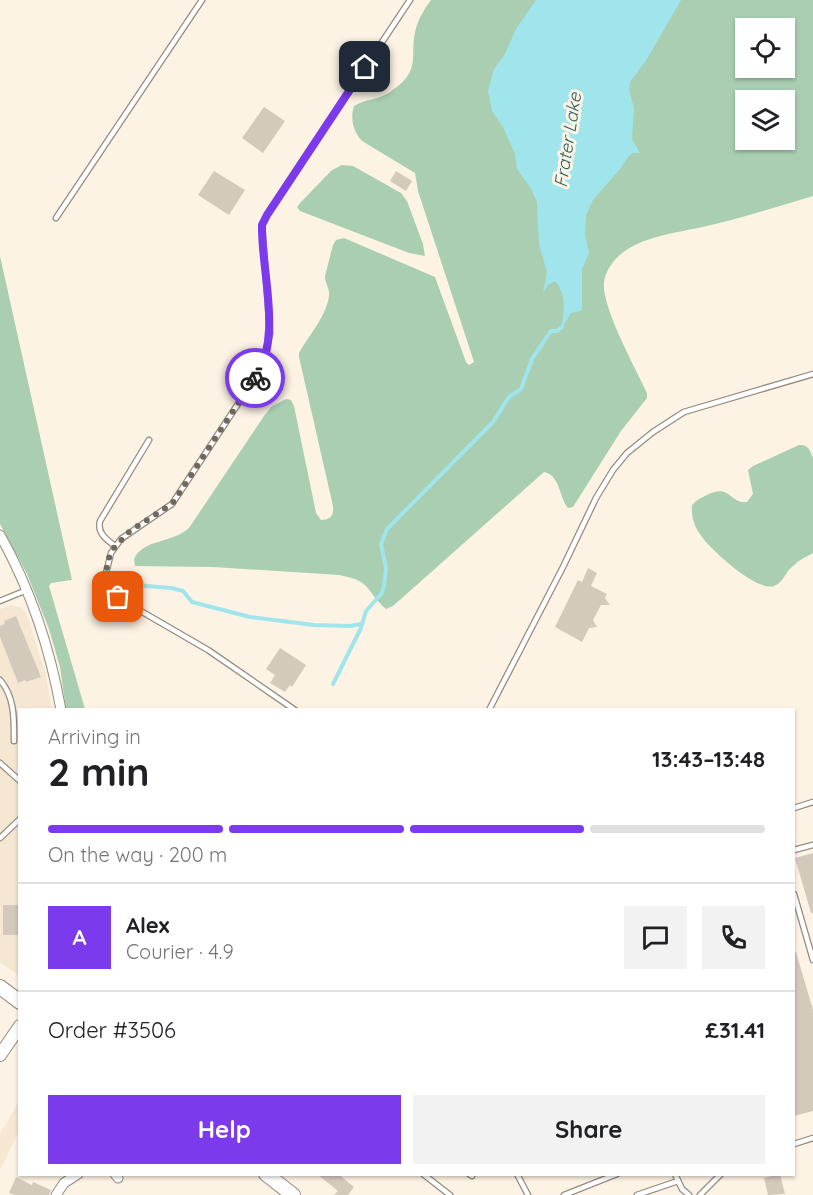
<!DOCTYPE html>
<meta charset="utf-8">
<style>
:root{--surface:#fff;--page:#f2f2f2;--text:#202124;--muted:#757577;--line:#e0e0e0;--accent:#7c3aed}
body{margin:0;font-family:Quicksand,sans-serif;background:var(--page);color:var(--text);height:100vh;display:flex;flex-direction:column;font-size:22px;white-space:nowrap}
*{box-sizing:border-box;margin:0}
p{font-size:20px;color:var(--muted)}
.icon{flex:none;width:33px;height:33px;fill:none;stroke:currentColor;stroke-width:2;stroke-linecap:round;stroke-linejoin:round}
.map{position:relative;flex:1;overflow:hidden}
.details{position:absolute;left:18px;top:708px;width:777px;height:468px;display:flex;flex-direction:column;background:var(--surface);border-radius:0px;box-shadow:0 2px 4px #0004}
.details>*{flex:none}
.controls{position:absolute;left:735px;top:18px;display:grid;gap:12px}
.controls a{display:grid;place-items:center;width:60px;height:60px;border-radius:0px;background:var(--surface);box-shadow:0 2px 4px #0004;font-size:30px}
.pin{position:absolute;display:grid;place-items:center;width:51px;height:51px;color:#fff;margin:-26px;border-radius:12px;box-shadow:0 3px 9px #0006}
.courier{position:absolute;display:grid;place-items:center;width:60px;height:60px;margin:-30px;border:4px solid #7c3aed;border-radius:50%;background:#fff;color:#222;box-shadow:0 2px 8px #0007}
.summary em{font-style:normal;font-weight:700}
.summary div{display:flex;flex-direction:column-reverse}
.summary{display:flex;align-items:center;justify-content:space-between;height:102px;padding:0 30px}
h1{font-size:39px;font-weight:700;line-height:45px}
.bar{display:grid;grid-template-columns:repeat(4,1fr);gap:9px 6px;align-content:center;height:72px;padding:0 30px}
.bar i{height:8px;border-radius:4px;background:var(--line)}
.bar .selected{background:var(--accent)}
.bar p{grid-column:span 4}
.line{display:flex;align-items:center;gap:15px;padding:0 30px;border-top:2px solid var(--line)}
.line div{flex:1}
.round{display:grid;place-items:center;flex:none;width:63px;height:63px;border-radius:0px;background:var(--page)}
.button{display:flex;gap:12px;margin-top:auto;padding:12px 30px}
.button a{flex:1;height:69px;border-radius:0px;background:var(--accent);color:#fff;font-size:24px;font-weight:700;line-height:69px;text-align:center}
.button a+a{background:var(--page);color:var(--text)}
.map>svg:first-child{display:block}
.built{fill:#f6e7d2}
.green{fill:#a9ceb2;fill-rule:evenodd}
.water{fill:#a1e5ec}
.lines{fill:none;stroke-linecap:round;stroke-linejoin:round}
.stream{stroke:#a1e5ec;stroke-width:4}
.building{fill:#d4cabc}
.lane-casing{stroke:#958b7e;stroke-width:7}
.street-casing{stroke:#958b7e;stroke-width:11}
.secondary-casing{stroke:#958b7e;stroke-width:14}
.primary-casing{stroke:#958b7e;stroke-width:16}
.lane{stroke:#fff;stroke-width:4.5}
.street{stroke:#fff;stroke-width:9}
.secondary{stroke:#fff;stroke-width:12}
.primary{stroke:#fff;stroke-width:14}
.done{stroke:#6e685f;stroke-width:6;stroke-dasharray:0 10.8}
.route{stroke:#7c3aed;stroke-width:8}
.labels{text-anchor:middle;stroke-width:6;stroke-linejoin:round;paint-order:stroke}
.water-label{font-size:18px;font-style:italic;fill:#296167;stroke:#fdf3e4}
</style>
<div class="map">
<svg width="813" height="1195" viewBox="0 0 813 1195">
<rect width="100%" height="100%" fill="#fdf3e4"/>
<path class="built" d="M11 605 22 608 26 612 45 672 52 709 20 710 19 976 0 962V609Z
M19 1101V1131L0 1170V1134Z"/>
<path class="green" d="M431 0H614L574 275 628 0H813V196C779 206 746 217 711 225 684 232 652 234 628 249 616 256 606 269 604 282 601 306 636 369 647 393V398L621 431 573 507 568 508C559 497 560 475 544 472L393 606 386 609C365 591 373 581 339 575L213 567 135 566 134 559C143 539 173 543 189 528L264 416 271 407 286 399 291 400 294 406 316 513 321 520C331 520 334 515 333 506L299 357V353C309 335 326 317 329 296 330 288 325 284 325 276L333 245 336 240 344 238 435 277 466 362 469 365 474 362 418 191 415 173 362 141C353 132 350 118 354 106 365 99 379 100 390 92 425 69 407 55 417 25 420 16 426 7 431 0ZM746 28H784V68H746ZM746 100H784V140H746Z
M342 165 353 166 401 193 407 201 423 244 425 256 409 253 300 211 297 207 301 202 332 170Z
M0 256 72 580 51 583 49 586 85 709H66L60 667 49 629 27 574 0 524Z
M799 445C808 444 810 450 813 458V553C806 557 799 560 793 566 785 572 784 582 774 586 757 592 711 550 702 537 695 528 691 518 692 506 695 500 701 498 707 495 731 483 729 504 747 502L753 494 748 470 753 466Z"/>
<path class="water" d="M536 0H681L647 59 630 82 629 90 634 108 632 139 640 153H633L629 156 620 169 593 200 586 215 585 235 589 253 582 269V308L581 311 571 313 561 329C564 313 567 296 556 282H553L548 285 543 293 547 272 539 244 537 202 530 187 517 169 515 154 503 127 492 111 488 91 494 69 505 54 516 29Z"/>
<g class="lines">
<path class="stream" d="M121 580 146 586 171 588 183 591 192 602 250 617 314 625 350 626 361 624
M333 684 361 628 366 611 382 593 384 586 386 568 381 544 387 529 493 422 509 397 521 389 532 359 551 331H557L562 327"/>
</g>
<path class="building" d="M264 107 285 121 263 153 242 138Z
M214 171 245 190 229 215 198 195Z
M396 171 412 181 406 191 390 181Z
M588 568 597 573 591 586 607 594 605 598 610 605H601L593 620 597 627 589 628 582 642 555 627 578 580 582 582Z
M16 616 41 677 26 682 25 680 18 683 0 637V626L5 624 4 621Z
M280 648 306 665 292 687 290 685 285 692 270 683 275 675 266 669Z
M813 853V913H811L795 858Z
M3 905H20V935H3Z
M794 952H796L813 1010V1111L794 1116Z
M317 1174H338L354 1187 348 1195H334L338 1191Z
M780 1174 785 1194 768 1195 764 1178Z
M16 1177 32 1185 33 1182 51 1190 49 1195H14L9 1193Z"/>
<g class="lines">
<g class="lane-casing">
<path id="lane" d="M56 218 202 0
M115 546C106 539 97 533 100 521L149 440
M0 601 27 590
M0 680C15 697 14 720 14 741
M295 710 208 650 120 599 110 587 106 573 111 553 121 539 172 504 263 366 270 333 262 225 267 215 410 0
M489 710 563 567 596 498 613 470 627 453 653 432 684 412 813 374
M0 763 20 781
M794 808 813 802
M0 838 20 819
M794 850 813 845
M794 894 813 960
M794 1144 813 1138
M423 1174 450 1195
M469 1174 472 1176
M517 1174 528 1195
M675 1174 682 1189 689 1195
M564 1195 617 1174
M637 1195 678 1181
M700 1195 721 1174"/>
</g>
<g class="street-casing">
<path id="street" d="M0 535C31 590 50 648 61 710
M115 1174 118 1178
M56 1195 64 1183 78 1174"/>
</g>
<g class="secondary-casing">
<path id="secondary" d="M0 1055 20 1026"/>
</g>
<g class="primary-casing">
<path id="primary" d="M0 987 20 1002
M266 1174 293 1195"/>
</g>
<use href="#lane" class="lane"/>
<use href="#street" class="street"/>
<use href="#secondary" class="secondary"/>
<use href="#primary" class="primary"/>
</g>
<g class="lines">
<path class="done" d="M118 597 109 584 106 573 108 560 113 549 130 531 172 504 255 378"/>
<path class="route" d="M255 378C283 337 261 272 262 225L267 215 365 67"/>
</g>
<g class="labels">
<g class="water-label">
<text transform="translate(568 140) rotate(-81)" y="6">Frater Lake</text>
</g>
</g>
</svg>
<div class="controls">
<a><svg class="icon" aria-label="locate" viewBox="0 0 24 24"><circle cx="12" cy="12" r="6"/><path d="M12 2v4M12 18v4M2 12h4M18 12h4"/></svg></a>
<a><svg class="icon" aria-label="layers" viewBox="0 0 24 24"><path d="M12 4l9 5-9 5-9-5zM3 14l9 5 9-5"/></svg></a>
</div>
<div class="pin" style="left:118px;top:597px;background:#ea580c"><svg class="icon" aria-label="bag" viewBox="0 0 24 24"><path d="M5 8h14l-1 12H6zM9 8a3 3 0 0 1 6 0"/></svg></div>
<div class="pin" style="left:365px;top:67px;background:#1f2937"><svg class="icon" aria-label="home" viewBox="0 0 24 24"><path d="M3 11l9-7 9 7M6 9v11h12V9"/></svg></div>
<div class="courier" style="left:255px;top:378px"><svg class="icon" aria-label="bike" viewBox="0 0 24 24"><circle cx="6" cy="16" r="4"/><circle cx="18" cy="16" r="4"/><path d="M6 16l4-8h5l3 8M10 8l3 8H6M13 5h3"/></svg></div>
<section class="details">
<div class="summary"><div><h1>2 min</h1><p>Arriving in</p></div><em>13:43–13:48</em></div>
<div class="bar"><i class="selected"></i><i class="selected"></i><i class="selected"></i><i></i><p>On the way · 200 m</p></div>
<div class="line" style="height:108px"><b class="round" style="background:var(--accent);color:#fff">A</b><div><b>Alex</b><p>Courier · 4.9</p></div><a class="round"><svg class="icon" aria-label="chat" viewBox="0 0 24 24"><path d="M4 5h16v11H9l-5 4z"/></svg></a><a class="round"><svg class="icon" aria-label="phone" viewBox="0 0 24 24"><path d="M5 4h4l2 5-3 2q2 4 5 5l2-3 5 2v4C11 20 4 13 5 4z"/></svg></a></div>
<div class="line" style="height:78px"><div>Order #3506</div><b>£31.41</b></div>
<div class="button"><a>Help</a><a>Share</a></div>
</section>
</div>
